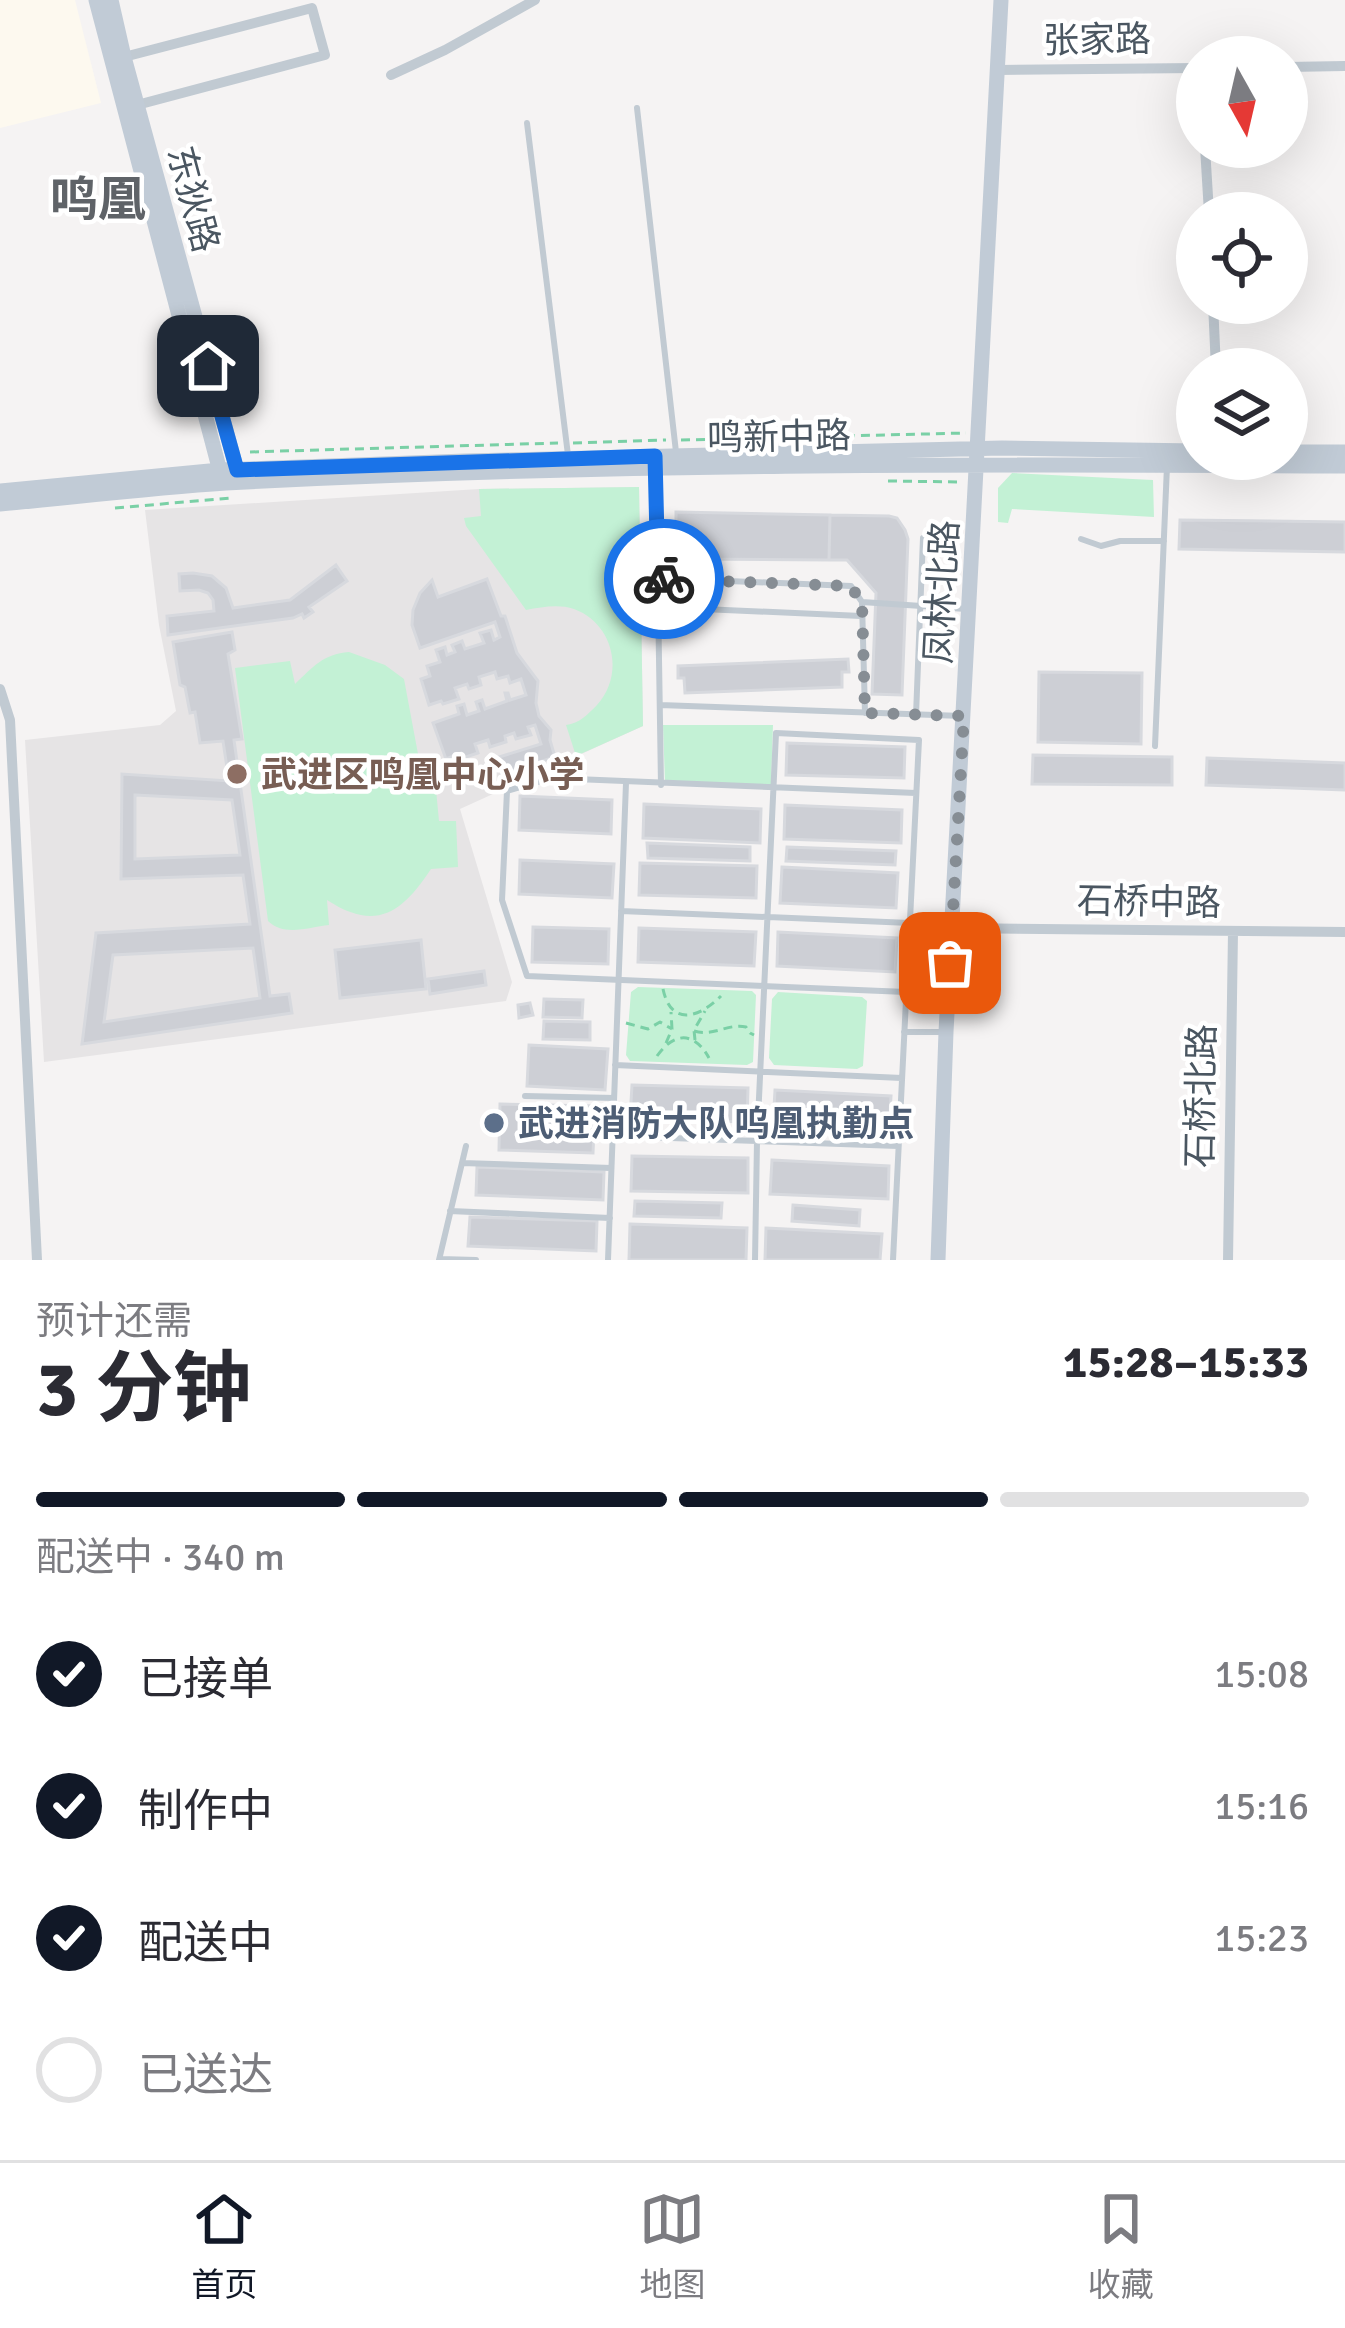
<!DOCTYPE html>
<html lang="zh">
<meta charset="utf-8">
<style>
:root{--surface:#fff;--page:#f2f2f3;--text:#2b2b33;--muted:#7c7c81;--line:#e1e1e2;--accent:#111827}
body{margin:0;font-family:Signika,"Noto Sans SC",sans-serif;background:var(--page);color:var(--text);height:100vh;display:flex;flex-direction:column;font-size:45px;white-space:nowrap}
*{box-sizing:border-box;margin:0}
p{font-size:39px;color:var(--muted)}
.icon{flex:none;width:66px;height:66px;fill:none;stroke:currentColor;stroke-width:2;stroke-linecap:round;stroke-linejoin:round}
.map{position:relative;height:1260px;overflow:hidden}
.drawer{display:flex;flex-direction:column;background:var(--surface);flex:1}
.drawer>*{flex:none}
.needle{width:78px;rotate:172deg}
.controls{position:absolute;left:1176px;top:36px;display:grid;gap:24px}
.controls a{display:grid;place-items:center;width:132px;height:132px;border-radius:50%;background:var(--surface);box-shadow:0 12px 48px #0002;font-size:60px}
.pin{position:absolute;display:grid;place-items:center;width:102px;height:102px;color:#fff;margin:-51px;border-radius:24px;box-shadow:0 6px 18px #0006}
.courier{position:absolute;display:grid;place-items:center;width:120px;height:120px;margin:-60px;border:9px solid #1a73e8;border-radius:50%;background:#fff;color:#222;box-shadow:0 3px 15px #0007}
.summary em{font-style:normal;font-weight:700}
.summary div{display:flex;flex-direction:column-reverse}
.summary{display:flex;align-items:center;justify-content:space-between;height:204px;padding:0 36px}
h1{font-size:78px;font-weight:700;line-height:90px}
.bar{display:grid;grid-template-columns:repeat(4,1fr);gap:18px 12px;align-content:center;height:144px;padding:0 36px}
.bar i{height:15px;border-radius:9px;background:var(--line)}
.bar .on{background:var(--accent)}
.bar p{grid-column:span 4}
ol{padding:0 36px;list-style:none}
li{display:flex;align-items:center;gap:36px;height:132px}
li p{margin-inline-start:auto}
li .icon{padding:12px;border-radius:50%;background:var(--accent);color:#fff;stroke-width:4}
li:last-child{color:var(--muted)}
li i{width:66px;height:66px;border:6px solid var(--line);border-radius:50%}
.tabs{display:flex;justify-content:space-around;align-items:center;height:168px;border-top:3px solid var(--line);background:var(--surface);font-size:33px;color:var(--muted)}
.tabs a{display:grid;justify-items:center;gap:6px}
.tabs .on{color:var(--accent)}
.map>svg:first-child{display:block}
.commercial{fill:#fdf9ef}
.education{fill:#e6e4e5}
.green{fill:#c3f1d5}
.building{fill:#cdcfd5;stroke:#d7d9de;stroke-width:3;fill-rule:evenodd}
.lines{fill:none;stroke-linecap:round;stroke-linejoin:round}
.path{stroke:#7ad0a6;stroke-width:3;stroke-dasharray:9 6;stroke-linecap:butt}
.lane{stroke:#c1cad2;stroke-width:6}
.street{stroke:#c1cad2;stroke-width:10}
.secondary{stroke:#c1cbd6;stroke-width:15}
.done{stroke:#868d94;stroke-width:12;stroke-dasharray:0 21.6}
.route{stroke:#1a73e8;stroke-width:15}
.education-dot{fill:#8d6e63;stroke:#fff;stroke-width:4.5}
.service-dot{fill:#5c6f8a;stroke:#fff;stroke-width:4.5}
.labels{text-anchor:middle;stroke-width:9;stroke-linejoin:round;paint-order:stroke}
.street-label{font-size:36px;fill:#4a5661;stroke:#fff}
.education-label{font-size:36px;font-weight:bold;fill:#785e54;stroke:#fff;text-anchor:start}
.service-label{font-size:36px;font-weight:bold;fill:#4e5e75;stroke:#fff;text-anchor:start}
.district-label{font-size:48px;font-weight:bold;fill:#5f6368;stroke:#fff}
</style>
<div class="map">
<svg width="1345" height="1260" viewBox="0 0 1345 1260">
<rect width="100%" height="100%" fill="#f5f3f3"/>
<path class="commercial" d="M0 0H75L101 103 0 128Z"/>
<path class="education" d="M639 487 643 726 460 809 512 982 506 1001 44 1062 25 740 160 725 176 711 159 625 145 510 479 489Z"/>
<path class="green" d="M1012 473 1153 480 1154 517 1012 509 1008 523 998 522V488Z
M639 487 643 726 576 756 566 725C580 723 587 715 597 705 625 674 614 624 574 609 559 604 542 607 526 610L466 526 464 518 481 516 479 489Z
M349 652 385 665 404 679 421 770 435 779 439 821H456L458 867 431 869C402 913 376 932 327 900L329 925C309 927 284 937 268 921L235 668 290 661 295 684C313 667 323 654 349 652Z
M663 725H773L771 786 665 783Z
M638 987 752 991 756 995 753 1062 747 1065 630 1061 626 1055 631 992Z
M778 992 862 997 867 1001 863 1066 857 1069 774 1065 769 1058 772 999Z"/>
<path class="building" d="M676 512 830 515 829 560 694 559V542H676Z
M830 515 889 516 897 518 905 530 908 539 902 695 872 694 876 593 847 560H829Z
M1180 520 1345 522V552L1179 549Z
M336 565 347 581 309 607 313 612 304 618 302 614 293 618 168 635 167 616 214 611 213 600 208 593 199 590 180 591 179 574 193 573 212 576 226 588 233 608 290 600Z
M487 579 501 616H505L517 653 538 681 536 703 539 716 551 730 550 740 555 757 502 774 496 758 541 744 535 725 528 727 531 735 516 739 514 733 505 736 506 742 490 747 488 740 475 744 478 753 463 758 461 753 446 759 433 723 459 714 457 706 464 704 467 715 479 711 476 702 482 700 485 709 507 701 505 693H508L510 700 526 695 521 679 510 683 508 676 497 679 495 672 479 677 481 685 469 689 467 684 455 688 459 699 443 704 441 701 429 705 421 679 430 676 427 666 440 662 436 650 445 647 447 655 455 652 452 645 462 641 465 649 484 643 480 633 491 630 494 640 500 637 495 622 420 648 412 625 413 610 420 593 432 580 438 597Z
M232 632 235 650 228 654 242 739 234 740 270 996 289 994 292 1013 82 1044 96 933 250 924 243 875 121 879 122 774 229 781 223 741 200 743 195 712 190 713 185 687 180 685 173 642ZM135 795 232 800 240 855 135 859ZM253 948 260 998 104 1022 113 955Z
M848 659 849 672H842V687L685 693 684 678H678V666Z
M1039 672 1142 673 1141 744 1038 742Z
M787 743 905 747 904 778 786 775Z
M1033 755 1172 757V785L1032 784Z
M1207 758 1345 763V790L1206 785Z
M520 796 612 800 611 834 519 830Z
M644 804 761 809 760 843 643 838Z
M785 805 902 810 901 843 784 839Z
M647 843 750 847V861L648 858Z
M787 847 896 851 895 865 786 861Z
M520 860 614 864 612 898 519 894Z
M640 863 757 866 756 898 639 895Z
M782 867 898 873 896 908 780 903Z
M533 927 609 929 608 964 532 962Z
M639 928 756 932 754 966 638 962Z
M778 932 897 938 895 972 777 966Z
M421 940 426 989 340 998 335 950Z
M484 971 486 985 430 994 428 979Z
M544 999 583 1000 582 1018 543 1017Z
M530 1003 533 1015 519 1018 518 1005Z
M544 1021 590 1022V1040L543 1039Z
M529 1045 608 1049 605 1090 527 1086Z
M632 1085 748 1088 747 1122 630 1119Z
M775 1090 891 1096 889 1132 773 1125Z
M500 1104 595 1106 593 1153 499 1150Z
M632 1156 748 1158V1193L631 1191Z
M772 1160 889 1166 888 1199 770 1194Z
M477 1167 604 1172 603 1200 476 1195Z
M635 1201 722 1203 721 1218 634 1216Z
M793 1205 860 1210 859 1226 792 1221Z
M470 1217 597 1221 596 1251 468 1246Z
M630 1224 747 1228 746 1260H629Z
M766 1228 882 1234 880 1260H765Z"/>
<g class="lines">
<path class="path" d="M681 440 966 433
M573 443 666 440
M250 452 558 443
M888 481 963 482
M115 508 231 498
M663 989C671 1027 699 1018 721 996
M626 1023 648 1029 660 1022 672 1029
M694 1031C713 1037 728 1023 746 1027L750 1033 754 1035
M695 1040 694 1030 705 1011
M666 1043 672 1029 671 1012
M657 1056C674 1032 694 1031 709 1058"/>
<path class="lane" d="M637 108 676 452
M527 123 568 455
M656 470 661 785
M1081 539 1101 546 1120 541H1164
M657 578 851 586 862 602 865 713
M862 602 966 609
M658 607 861 616
M660 705 962 716
M916 715 923 538
M1155 746 1167 466
M621 911 910 923
M906 992 527 976 502 900 507 791 551 778 916 793
M904 1032H942
M615 1065 902 1078
M525 1096 614 1098
M614 1136 898 1146
M462 1163 611 1168
M450 1211 610 1218
M440 1259 476 1260
M439 1260 466 1146
M608 1260 626 783
M755 1260 757 1141 776 733 919 740 893 1260"/>
<path class="street" d="M124 57 312 8 325 55 137 105
M1287 67 1345 66
M998 70 1197 68
M391 75 445 50 535 0
M1205 147 1209 213
M1213 303 1216 369
M0 689 10 720 37 1260
M952 928 1345 932
M1228 1260 1233 932"/>
<path class="secondary" d="M96 0 222 479
M111 0 124 57 238 474
M1287 452H1345
M0 491 220 470 465 461 1002 448 1197 451
M0 504C75 497 151 488 226 483 599 463 972 464 1345 466
M938 1260 946 1032 1001 0"/>
</g>
<g class="lines">
<path class="done" d="M664 579 850 586 862 602 865 713 964 716 950 963"/>
<path class="route" d="M208 366 237 470 655 456 658 578 664 579"/>
</g>
<circle class="education-dot" cx="237" cy="774" r="12"/>
<circle class="service-dot" cx="494" cy="1123" r="12"/>
<g class="labels">
<g class="street-label">
<text transform="translate(1097 39) rotate(-1)" y="13">张家路</text>
<text transform="translate(194 199) rotate(75)" y="13">东狄路</text>
<text transform="translate(779 436) rotate(-1)" y="13">鸣新中路</text>
<text transform="translate(941 592) rotate(-87)" y="13">凤林北路</text>
<text transform="translate(1149 901) rotate(1)" y="13">石桥中路</text>
<text transform="translate(1200 1096) rotate(-89)" y="13">石桥北路</text>
</g>
<g class="education-label">
<text x="261" y="787">武进区鸣凰中心小学</text>
</g>
<g class="service-label">
<text x="518" y="1136">武进消防大队呜凰执勤点</text>
</g>
<g class="district-label">
<text x="98" y="216">鸣凰</text>
</g>
</g>
</svg>
<div class="controls">
<a><svg class="needle" viewBox="-14 -14 28 28"><path d="M0-13l5 13h-10z" fill="#e53935"/><path d="M0 13l5-13h-10z" fill="#7c7c81"/></svg></a>
<a><svg class="icon" aria-label="locate" viewBox="0 0 24 24"><circle cx="12" cy="12" r="6"/><path d="M12 2v4M12 18v4M2 12h4M18 12h4"/></svg></a>
<a><svg class="icon" aria-label="layers" viewBox="0 0 24 24"><path d="M12 4l9 5-9 5-9-5zM3 14l9 5 9-5"/></svg></a>
</div>
<div class="pin" style="left:950px;top:963px;background:#ea580c"><svg class="icon" aria-label="bag" viewBox="0 0 24 24"><path d="M5 8h14l-1 12H6zM9 8a3 3 0 0 1 6 0"/></svg></div>
<div class="pin" style="left:208px;top:366px;background:#1f2937"><svg class="icon" aria-label="home" viewBox="0 0 24 24"><path d="M3 11l9-7 9 7M6 9v11h12V9"/></svg></div>
<div class="courier" style="left:664px;top:579px"><svg class="icon" aria-label="bike" viewBox="0 0 24 24"><circle cx="6" cy="16" r="4"/><circle cx="18" cy="16" r="4"/><path d="M6 16l4-8h5l3 8M10 8l3 8H6M13 5h3"/></svg></div>
</div>
<section class="drawer">
<div class="summary"><div><h1>3 分钟</h1><p>预计还需</p></div><em>15:28–15:33</em></div>
<div class="bar"><i class="on"></i><i class="on"></i><i class="on"></i><i></i><p>配送中 · 340 m</p></div>
<ol>
<li><svg class="icon" aria-label="check" viewBox="0 0 24 24"><path d="M5 12l5 5 9-10"/></svg>已接单<p>15:08</p></li>
<li><svg class="icon" aria-label="check" viewBox="0 0 24 24"><path d="M5 12l5 5 9-10"/></svg>制作中<p>15:16</p></li>
<li><svg class="icon" aria-label="check" viewBox="0 0 24 24"><path d="M5 12l5 5 9-10"/></svg>配送中<p>15:23</p></li>
<li><i></i>已送达</li>
</ol>
</section>
<nav class="tabs">
<a class="on"><svg class="icon" aria-label="home" viewBox="0 0 24 24"><path d="M3 11l9-7 9 7M6 9v11h12V9"/></svg>首页</a>
<a><svg class="icon" aria-label="map" viewBox="0 0 24 24"><path d="M3 6l6-2 6 2 6-2v14l-6 2-6-2-6 2zM9 4v14M15 6v14"/></svg>地图</a>
<a><svg class="icon" aria-label="saved" viewBox="0 0 24 24"><path d="M7 4h10v16l-5-4-5 4z"/></svg>收藏</a>
</nav>
